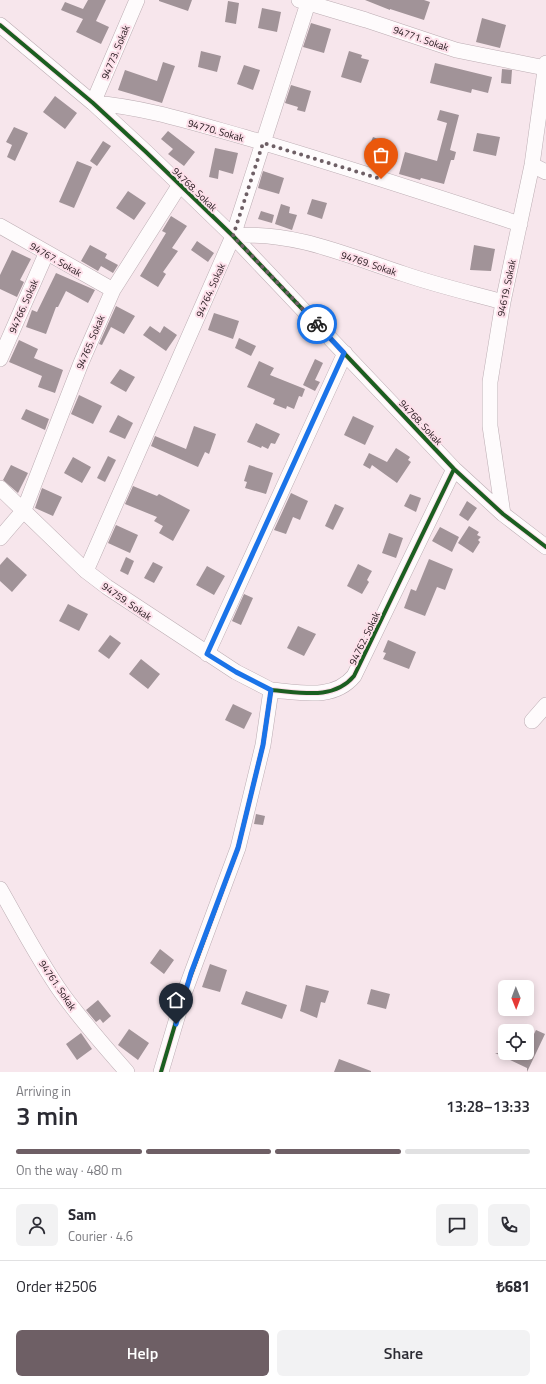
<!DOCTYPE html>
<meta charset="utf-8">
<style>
:root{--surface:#fff;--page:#f2f2f3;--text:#2b2b33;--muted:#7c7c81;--line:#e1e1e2;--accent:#6e5f65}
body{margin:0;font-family:"Titillium Web",sans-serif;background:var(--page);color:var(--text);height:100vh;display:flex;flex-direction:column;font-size:15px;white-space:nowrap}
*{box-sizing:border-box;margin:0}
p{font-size:13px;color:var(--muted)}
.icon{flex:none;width:22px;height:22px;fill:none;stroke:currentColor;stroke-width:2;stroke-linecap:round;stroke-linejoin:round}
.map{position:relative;height:1072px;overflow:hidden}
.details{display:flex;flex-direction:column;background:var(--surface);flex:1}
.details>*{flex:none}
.needle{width:26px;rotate:179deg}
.controls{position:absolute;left:498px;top:980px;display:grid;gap:8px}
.controls a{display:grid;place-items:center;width:36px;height:36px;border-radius:6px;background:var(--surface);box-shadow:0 2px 10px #0003;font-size:20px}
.pin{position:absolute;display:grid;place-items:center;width:34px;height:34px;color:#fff;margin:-41px -17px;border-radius:50% 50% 50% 0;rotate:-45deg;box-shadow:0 0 4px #0007}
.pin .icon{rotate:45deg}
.courier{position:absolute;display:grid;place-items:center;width:40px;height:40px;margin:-20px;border:3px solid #1a73e8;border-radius:50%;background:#fff;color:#222;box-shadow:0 1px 5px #0007}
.overview em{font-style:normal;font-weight:600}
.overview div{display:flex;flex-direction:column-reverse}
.overview{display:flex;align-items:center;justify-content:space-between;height:68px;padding:0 16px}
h1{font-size:26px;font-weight:600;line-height:30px}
.bar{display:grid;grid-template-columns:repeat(4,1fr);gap:6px 4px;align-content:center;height:48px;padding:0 16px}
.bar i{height:5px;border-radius:3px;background:var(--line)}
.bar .selected{background:var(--accent)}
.bar p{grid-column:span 4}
.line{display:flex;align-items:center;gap:10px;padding:0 16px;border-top:1px solid var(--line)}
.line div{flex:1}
.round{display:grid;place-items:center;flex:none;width:42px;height:42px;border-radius:6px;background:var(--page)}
.cta{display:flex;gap:8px;margin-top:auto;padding:8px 16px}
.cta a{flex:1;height:46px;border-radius:6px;background:var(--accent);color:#fff;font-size:16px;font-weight:600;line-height:46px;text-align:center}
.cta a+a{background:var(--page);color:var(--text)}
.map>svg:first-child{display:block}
.building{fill:#a19398}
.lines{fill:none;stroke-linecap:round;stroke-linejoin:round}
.minor-casing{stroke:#bcadb3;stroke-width:16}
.minor{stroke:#fefbfc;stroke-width:15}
.cycleway-casing{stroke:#fde0ea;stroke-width:6}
.cycleway{stroke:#1b5e20;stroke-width:4}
.done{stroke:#6e5f65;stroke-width:4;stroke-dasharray:0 7.2}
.route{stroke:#1a73e8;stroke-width:5}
.labels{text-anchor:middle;stroke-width:4;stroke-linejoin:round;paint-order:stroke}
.street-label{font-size:10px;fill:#24171c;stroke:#fde0ea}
</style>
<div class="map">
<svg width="546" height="1072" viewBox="0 0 546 1072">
<rect width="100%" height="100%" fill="#f7e6ec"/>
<path class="building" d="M88 0H106L96 21 109 27 101 44 76 32 83 19 61 10 65 2 83 9Z
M159 0H192L188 11 159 1Z
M365 0H424L430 2 424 20 390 9V10Z
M228 1 239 3 236 24 225 22Z
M262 8 281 12 277 32 258 28Z
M482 18 506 25 500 48 476 42Z
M311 23 331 29 324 53 303 47Z
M201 51 221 56 217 72 198 67Z
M349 51 362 55 361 58 369 60 361 83 341 77Z
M163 62 175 66 162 103 118 90 125 70 157 81Z
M435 63 492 77 488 93 472 89 471 93 430 83Z
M244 65 260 70 253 90 237 84Z
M502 69 512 70 511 84 501 83Z
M291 85 311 91 305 112 297 110 298 107 285 103Z
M55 96 77 113 65 129 43 112Z
M440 110 459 115 450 150 456 152 454 160H451L444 184 421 178 420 180 399 174 405 152 437 161 447 123 437 120Z
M14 127 28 133 15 161 7 157 12 145 6 142Z
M168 131 195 152 184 166 168 154 173 149 161 139Z
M477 133 500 137 496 156 473 151Z
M373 137 391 144 383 164 365 157Z
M103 141 111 146 97 166 90 161Z
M215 148 238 153 233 174 219 170 218 179 209 177Z
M77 161 92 167 74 208 59 202Z
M263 171 284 178 279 194 258 188Z
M128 191 146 203 134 220 116 208Z
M312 199 327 203 322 219 307 214Z
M281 204 290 207 289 213 297 215 292 230 275 224Z
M261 211 274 215 272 223 258 219Z
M171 216 187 226 172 248 178 251 163 272 166 274 158 287 140 276 166 233 162 231Z
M197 241 214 253 208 262 191 250Z
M90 245 107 254 105 258 118 265 113 273 101 266 98 271 81 261Z
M474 245 495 249 491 271 470 270Z
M12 250 31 259 20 280 24 282 17 297 0 289V275Z
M56 273 95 290 88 303 66 291 58 307H56L46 334 26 327 32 310 37 312Z
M116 306 135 316 124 334 111 327 102 345 99 344Z
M214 313 239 321 233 339 208 330Z
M150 326 160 333 164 326 177 335 166 351 143 335Z
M239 338 256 346 251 356 235 348Z
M19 340 38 349 34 358 63 370 55 393 38 387 42 376 9 362Z
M315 359 323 363 315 380 320 382 315 391 303 385Z
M259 361 274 368 270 375 305 389 302 397 299 396 294 409 287 406 286 409 273 404 275 399 247 387Z
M120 369 135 377 126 392 110 383Z
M79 395 102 406 93 424 71 414Z
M26 409 49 419 45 430 21 419Z
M118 415 133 423 125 439 109 432Z
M353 416 374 426 365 445 344 435Z
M256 423 280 434 275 444 271 443 268 449 262 446 261 448 247 442Z
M194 426 216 434 209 454 205 452 198 467 151 446 155 436 186 449Z
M396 448 410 457 408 460 411 462 397 483 372 465 370 469 363 465 369 453 387 462Z
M108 456 116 460 105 482 97 478Z
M73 457 91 467 82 483 64 473Z
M11 465 28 473 18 493 3 480Z
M249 465 273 473 266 494 245 488 247 482 244 481Z
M133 486 157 496 159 494 190 510 173 541 159 533 163 526 154 521 157 517 125 504Z
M42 488 62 497 53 516 35 508Z
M291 493 308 501 300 520 293 517 286 534 274 530Z
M410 494 421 498 416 512 404 506Z
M467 501 477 508 468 521 459 515Z
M335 504 344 508 333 530 325 526Z
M116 525 138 535 130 553 108 543Z
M469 526 479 532 477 535 481 537 478 540 480 542 473 553 458 543Z
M440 527 459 537 452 552 432 541Z
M389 533 403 538 396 558 382 553Z
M7 557 27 575 12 592 0 581V565Z
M126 557 134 561 128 575 120 571Z
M429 559 453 569 445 590 437 587 425 616 404 608 411 589 416 591Z
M153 562 163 567 154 583 144 578Z
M358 564 372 571 367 580 369 582 362 594 347 586Z
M207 566 225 576 214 595 196 585Z
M244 594 253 598 241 625 232 621Z
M68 604 88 614 79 631 59 621Z
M298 626 316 634 304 656 287 648Z
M110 635 121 643 109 659 98 651Z
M388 640 416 652 409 669 383 659 386 653 383 652Z
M141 659 160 674 148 689 129 674Z
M233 704 252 713 244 729 225 720Z
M256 814 265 816 263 825 254 824Z
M160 949 174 960 164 974 150 963Z
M210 964 227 970 220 992 202 987Z
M306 985 329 991 325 1003 321 1002 317 1018 300 1011Z
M371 989 390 994 386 1009 367 1004Z
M246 991 287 1005 282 1019 241 1004Z
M98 1000 111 1016 103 1023 100 1019 96 1022 86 1010Z
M129 1029 149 1043 138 1060 118 1045Z
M536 1030 545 1034 527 1072V1068L495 1053H527V1043L529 1044Z
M81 1033 92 1049 77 1060 66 1044Z
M339 1059 371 1071V1072H334Z"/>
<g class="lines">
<g class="minor-casing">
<path id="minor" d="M137 0 93 103C145 107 194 123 244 137 337 164 428 194 520 224
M299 0 366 20 456 50 545 68
M0 25 93 103 146 152 233 236 454 469 503 514 546 547
M532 165 546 172
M0 226 113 290
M233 236C291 230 349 256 404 274 436 285 470 293 503 302
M0 359 46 254
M0 488 86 571 107 587 236 672 271 690
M503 514 490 426V382L503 302 532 165 546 63
M0 538 24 510 81 363 113 290 179 186
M86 571 233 236 309 0
M207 654 345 353
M532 721 546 705
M0 889C20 924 38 959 61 992 81 1020 104 1046 127 1072
M161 1072 185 991 238 848 263 745 271 690C300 692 333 701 354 676L454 469"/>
</g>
<use href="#minor" class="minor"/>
<g class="cycleway-casing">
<path id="cycleway" d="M0 25 93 103 146 152 233 236 454 469 503 514 546 547
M161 1072 185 991 238 848 263 745 271 690C300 692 333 701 354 676L454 469"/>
</g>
<use href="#cycleway" class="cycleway"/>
</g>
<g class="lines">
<path class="done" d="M317 324 233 236 263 143 381 179"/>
<path class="route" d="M176 1024 191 973 238 848 263 745 271 690 236 672 207 654 344 353 317 324"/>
</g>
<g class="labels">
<g class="street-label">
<text transform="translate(421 38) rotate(19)" y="4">94771. Sokak</text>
<text transform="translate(115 52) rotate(-67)" y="4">94773. Sokak</text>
<text transform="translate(216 130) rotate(16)" y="4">94770. Sokak</text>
<text transform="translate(195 189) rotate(44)" y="4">94768. Sokak</text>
<text transform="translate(56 259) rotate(30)" y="4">94767. Sokak</text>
<text transform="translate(369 263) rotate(18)" y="4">94769. Sokak</text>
<text transform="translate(506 288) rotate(-78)" y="4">94619. Sokak</text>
<text transform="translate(210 290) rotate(-66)" y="4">94764. Sokak</text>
<text transform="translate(23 306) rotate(-66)" y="4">94766. Sokak</text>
<text transform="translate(90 342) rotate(-67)" y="4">94765. Sokak</text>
<text transform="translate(421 422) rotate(47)" y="4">94768. Sokak</text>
<text transform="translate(127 601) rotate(35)" y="4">94759. Sokak</text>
<text transform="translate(364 638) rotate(-64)" y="4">94762. Sokak</text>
<text transform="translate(58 985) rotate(56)" y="4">94761. Sokak</text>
</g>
</g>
</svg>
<div class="controls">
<a><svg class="needle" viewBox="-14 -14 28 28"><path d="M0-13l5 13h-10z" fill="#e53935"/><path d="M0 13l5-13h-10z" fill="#7c7c81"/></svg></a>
<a><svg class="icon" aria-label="locate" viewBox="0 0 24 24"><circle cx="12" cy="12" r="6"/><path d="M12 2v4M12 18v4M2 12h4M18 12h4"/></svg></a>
</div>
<div class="pin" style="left:381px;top:179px;background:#ea580c"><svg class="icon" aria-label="bag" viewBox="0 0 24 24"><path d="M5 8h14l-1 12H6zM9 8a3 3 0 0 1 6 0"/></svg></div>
<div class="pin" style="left:176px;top:1024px;background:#1f2937"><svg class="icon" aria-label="home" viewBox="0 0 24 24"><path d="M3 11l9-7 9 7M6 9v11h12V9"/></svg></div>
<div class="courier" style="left:317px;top:324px"><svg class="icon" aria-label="bike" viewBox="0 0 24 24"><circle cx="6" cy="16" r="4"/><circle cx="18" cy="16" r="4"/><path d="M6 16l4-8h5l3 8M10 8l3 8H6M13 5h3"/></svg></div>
</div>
<section class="details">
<div class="overview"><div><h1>3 min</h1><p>Arriving in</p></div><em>13:28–13:33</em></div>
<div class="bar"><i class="selected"></i><i class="selected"></i><i class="selected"></i><i></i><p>On the way · 480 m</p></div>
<div class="line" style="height:72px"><a class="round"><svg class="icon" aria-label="person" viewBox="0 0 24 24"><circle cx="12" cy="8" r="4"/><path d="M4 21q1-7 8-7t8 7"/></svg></a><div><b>Sam</b><p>Courier · 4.6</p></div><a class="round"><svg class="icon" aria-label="chat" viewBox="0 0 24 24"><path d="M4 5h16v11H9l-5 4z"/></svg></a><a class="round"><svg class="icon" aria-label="phone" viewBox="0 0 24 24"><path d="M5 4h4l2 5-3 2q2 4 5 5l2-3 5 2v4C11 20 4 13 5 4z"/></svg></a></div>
<div class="line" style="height:52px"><div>Order #2506</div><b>₺681</b></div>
<div class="cta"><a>Help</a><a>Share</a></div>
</section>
